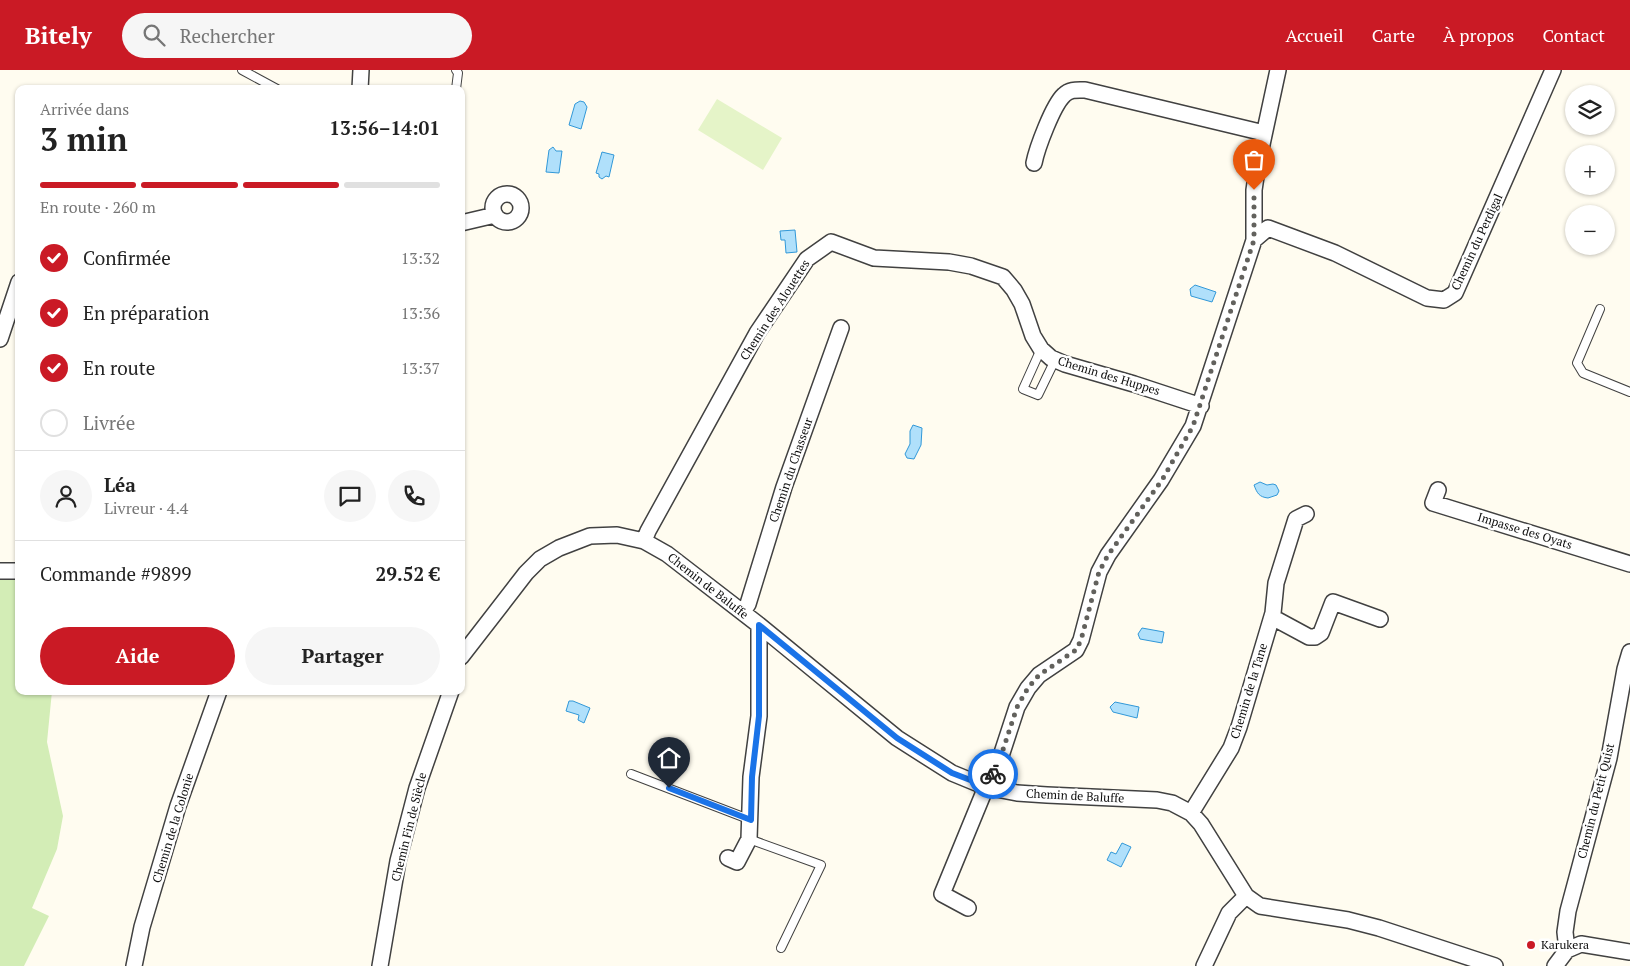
<!DOCTYPE html>
<html lang="fr">
<meta charset="utf-8">
<style>
:root{--surface:#fff;--page:#f6f6f6;--text:#222;--muted:#767676;--line:#e0e0e0;--accent:#ca1a25}
body{margin:0;font-family:"PT Serif",serif;background:var(--page);color:var(--text);height:100vh;display:flex;flex-direction:column;font-size:19px;white-space:nowrap}
*{box-sizing:border-box;margin:0}
p{font-size:16px;color:var(--muted)}
.icon{flex:none;width:28px;height:28px;fill:none;stroke:currentColor;stroke-width:2;stroke-linecap:round;stroke-linejoin:round}
.map{position:relative;flex:1;overflow:hidden}
.panel{position:absolute;left:15px;top:15px;width:450px;height:610px;display:flex;flex-direction:column;background:var(--surface);border-radius:10px;box-shadow:0 1px 4px #0004}
.panel>*{flex:none}
.tools{position:absolute;left:1565px;top:15px;display:grid;gap:10px}
.tools a{display:grid;place-items:center;width:50px;height:50px;border-radius:50%;background:var(--surface);box-shadow:0 1px 4px #0004;font-size:25px}
.pin{position:absolute;display:grid;place-items:center;width:42px;height:42px;color:#fff;margin:-51px -21px;border-radius:50% 50% 50% 0;rotate:-45deg;box-shadow:0 0 5px #0007}
.pin .icon{rotate:45deg}
.courier{position:absolute;display:grid;place-items:center;width:50px;height:50px;margin:-25px;border:4px solid #1a73e8;border-radius:50%;background:#fff;color:#222;box-shadow:0 1px 6px #0007}
.headline em{font-style:normal;font-weight:800}
.headline div{display:flex;flex-direction:column-reverse}
.headline{display:flex;align-items:center;justify-content:space-between;height:85px;padding:0 25px}
h1{font-size:32px;font-weight:800;line-height:38px}
.bar{display:grid;grid-template-columns:repeat(4,1fr);gap:8px 5px;align-content:center;height:60px;padding:0 25px}
.bar i{height:6px;border-radius:4px;background:var(--line)}
.bar .on{background:var(--accent)}
.bar p{grid-column:span 4}
.line{display:flex;align-items:center;gap:12px;padding:0 25px;border-top:1px solid var(--line)}
.line div{flex:1}
.round{display:grid;place-items:center;flex:none;width:52px;height:52px;border-radius:26px;background:var(--page)}
ol{padding:0 25px;list-style:none}
li{display:flex;align-items:center;gap:15px;height:55px}
li p{margin-inline-start:auto}
li .icon{padding:5px;border-radius:50%;background:var(--accent);color:#fff;stroke-width:4}
li:last-child{color:var(--muted)}
li i{width:28px;height:28px;border:2px solid var(--line);border-radius:50%}
.cta{display:flex;gap:10px;margin-top:auto;padding:10px 25px}
.cta a{flex:1;height:58px;border-radius:30px;background:var(--accent);color:#fff;font-size:20px;font-weight:800;line-height:58px;text-align:center}
.cta a+a{background:var(--page);color:var(--text)}
header{display:flex;align-items:center;gap:30px;box-sizing:border-box;height:70px;padding:0 25px;background:var(--accent);color:#fff}
header strong{font-size:24px}
nav{display:flex;gap:28px;margin-inline-start:auto;font-size:18px}
.search{width:350px;height:45px;background:var(--page);display:flex;align-items:center;gap:12px;box-sizing:border-box;padding:0 18px;border-radius:28px;color:var(--muted);font-size:19px}
.map>svg:first-child{display:block}
.green{fill:#d3edb6}
.pitch{fill:#e5f4c8}
.water{fill:#b0e0fb;stroke:#3198d8}
.lines{fill:none;stroke-linecap:round;stroke-linejoin:round}
.service-casing{stroke:#414141;stroke-width:10}
.minor-casing{stroke:#414141;stroke-width:18}
.service{stroke:#fff;stroke-width:8}
.minor{stroke:#fff;stroke-width:15}
.done{stroke:#62615d;stroke-width:5;stroke-dasharray:0 9}
.route{stroke:#1a73e8;stroke-width:6}
.poi-dot{fill:#ca1a25;stroke:#fff;stroke-width:2}
.labels{text-anchor:middle;stroke-width:5;stroke-linejoin:round;paint-order:stroke}
.street-label{font-size:12px;fill:#0e0e0e;stroke:#fff}
.poi-label{font-size:12px;fill:#0e0e0e;stroke:#fff;text-anchor:start}
</style>
<header>
<strong>Bitely</strong>
<div class="search"><svg class="icon" aria-label="search" viewBox="0 0 24 24"><circle cx="10" cy="10" r="6"/><path d="M15 15l6 6"/></svg>Rechercher</div>
<nav><a>Accueil</a><a>Carte</a><a>À propos</a><a>Contact</a></nav>
</header>
<div class="map">
<svg width="1630" height="896" viewBox="0 0 1630 896">
<rect width="100%" height="100%" fill="#fffcf0"/>
<path class="green" d="M0 509H19V621H52L47 672 63 746 57 779 32 838 49 846 24 896H0Z"/>
<path class="pitch" d="M717 29 782 68 763 100 698 60Z"/>
<path class="water" d="M580 31 584 32 587 37 581 59 569 55 575 34Z
M553 77 556 81H562L559 103 546 102 549 80Z
M602 82 614 85 609 107 606 106 602 109 599 107V104L596 103Z
M795 160 797 182 786 183 785 170H781L780 161Z
M1195 215 1216 222 1212 232 1191 226 1190 219Z
M913 355 922 358 921 375 914 389 907 388 905 384 910 374V361Z
M1260 412 1267 415 1273 414 1276 415 1279 421 1277 425 1268 428C1259 427 1257 423 1254 415Z
M1142 558 1164 562 1162 573 1140 569 1138 564Z
M569 631H573L590 638 584 653 578 650 579 645 566 641Z
M1115 632 1139 637 1137 648 1113 642 1110 637Z
M1122 773 1131 777 1121 797 1107 790 1111 782 1116 784Z"/>
<g class="lines">
<g class="service-casing">
<path id="service" d="M242 0 277 19
M456 19 458 3 456 0
M1600 239 1577 293 1583 303 1630 322
M1041 279 1023 319 1038 325 1055 290
M631 704 751 750
M749 769 821 795 781 878"/>
</g>
<g class="minor-casing">
<path id="minor" d="M360 19 361 0
M1034 93C1037 78 1053 35 1064 25 1070 19 1077 20 1085 20L1264 63
M493 138a14 14 0 1 1 28 0a14 14 0 1 1-28 0Z
M461 153 495 145
M1254 170V120L1258 93 1278 0
M0 269 19 212
M1438 420 1433 433 1630 494
M644 471 648 461 757 263 807 189 831 172 874 188 949 192 971 196 1003 207 1014 220 1022 234 1033 266 1041 279 1051 288 1065 294 1134 314 1201 336
M0 501H19
M743 542 748 534 784 417 841 258
M1272 547 1309 567H1315L1321 563 1333 532 1380 549
M461 587 526 503 540 489 559 478 590 466 617 465 644 471 667 484 759 555 897 668 952 703 986 717 1017 723 1047 725 1157 730 1172 733 1191 743 1201 754 1246 826 1260 836 1348 850 1379 858 1495 896
M1191 743 1231 678 1239 657 1273 543 1276 513 1296 449 1306 444
M728 788 737 792 749 769 751 707 759 646V555
M968 838 942 824 986 717 999 692 1017 637 1028 618 1039 605 1076 580 1081 570 1099 502 1108 485 1161 410 1193 356 1254 170 1268 158 1335 183 1427 228 1444 230 1455 223 1553 0
M1567 880 1565 862 1568 841 1609 688 1625 599 1630 582
M134 896 142 857 178 736 219 621
M380 896 398 791 417 718 451 621
M1204 896 1229 843 1246 826
M1555 896 1567 880 1581 874 1630 882"/>
</g>
<use href="#service" class="service"/>
<use href="#minor" class="minor"/>
</g>
<g class="lines">
<path class="done" d="M993 704 999 692 1017 637 1028 618 1039 605 1076 580 1081 570 1099 502 1108 485 1162 410 1193 356 1254 170V120"/>
<path class="route" d="M669 718 751 750 752 707 759 646V555L897 668 952 703 986 716 993 704"/>
</g>
<circle class="poi-dot" cx="1531" cy="875" r="5"/>
<g class="labels">
<g class="street-label">
<text transform="translate(1477 172) rotate(-65)" y="4">Chemin du Perdigal</text>
<text transform="translate(775 240) rotate(-57)" y="4">Chemin des Alouettes</text>
<text transform="translate(1109 306) rotate(17)" y="4">Chemin des Huppes</text>
<text transform="translate(791 400) rotate(-71)" y="4">Chemin du Chasseur</text>
<text transform="translate(1525 461) rotate(17)" y="4">Impasse des Oyats</text>
<text transform="translate(708 516) rotate(38)" y="4">Chemin de Baluffe</text>
<text transform="translate(1249 621) rotate(-73)" y="4">Chemin de la Tane</text>
<text transform="translate(1075 726) rotate(3)" y="4">Chemin de Baluffe</text>
<text transform="translate(1596 731) rotate(-76)" y="4">Chemin du Petit Quist</text>
<text transform="translate(409 757) rotate(-76)" y="4">Chemin Fin de Siècle</text>
<text transform="translate(173 758) rotate(-73)" y="4">Chemin de la Colonie</text>
</g>
<g class="poi-label">
<text x="1541" y="879">Karukera</text>
</g>
</g>
</svg>
<div class="tools">
<a><svg class="icon" aria-label="layers" viewBox="0 0 24 24"><path d="M12 4l9 5-9 5-9-5zM3 14l9 5 9-5"/></svg></a>
<a>+</a>
<a>−</a>
</div>
<div class="pin" style="left:1254px;top:120px;background:#ea580c"><svg class="icon" aria-label="bag" viewBox="0 0 24 24"><path d="M5 8h14l-1 12H6zM9 8a3 3 0 0 1 6 0"/></svg></div>
<div class="pin" style="left:669px;top:718px;background:#1f2937"><svg class="icon" aria-label="home" viewBox="0 0 24 24"><path d="M3 11l9-7 9 7M6 9v11h12V9"/></svg></div>
<div class="courier" style="left:993px;top:704px"><svg class="icon" aria-label="bike" viewBox="0 0 24 24"><circle cx="6" cy="16" r="4"/><circle cx="18" cy="16" r="4"/><path d="M6 16l4-8h5l3 8M10 8l3 8H6M13 5h3"/></svg></div>
<section class="panel">
<div class="headline"><div><h1>3 min</h1><p>Arrivée dans</p></div><em>13:56–14:01</em></div>
<div class="bar"><i class="on"></i><i class="on"></i><i class="on"></i><i></i><p>En route · 260 m</p></div>
<ol>
<li><svg class="icon" aria-label="check" viewBox="0 0 24 24"><path d="M5 12l5 5 9-10"/></svg>Confirmée<p>13:32</p></li>
<li><svg class="icon" aria-label="check" viewBox="0 0 24 24"><path d="M5 12l5 5 9-10"/></svg>En préparation<p>13:36</p></li>
<li><svg class="icon" aria-label="check" viewBox="0 0 24 24"><path d="M5 12l5 5 9-10"/></svg>En route<p>13:37</p></li>
<li><i></i>Livrée</li>
</ol>
<div class="line" style="height:90px"><a class="round"><svg class="icon" aria-label="person" viewBox="0 0 24 24"><circle cx="12" cy="8" r="4"/><path d="M4 21q1-7 8-7t8 7"/></svg></a><div><b>Léa</b><p>Livreur · 4.4</p></div><a class="round"><svg class="icon" aria-label="chat" viewBox="0 0 24 24"><path d="M4 5h16v11H9l-5 4z"/></svg></a><a class="round"><svg class="icon" aria-label="phone" viewBox="0 0 24 24"><path d="M5 4h4l2 5-3 2q2 4 5 5l2-3 5 2v4C11 20 4 13 5 4z"/></svg></a></div>
<div class="line" style="height:65px"><div>Commande #9899</div><b>29.52 €</b></div>
<div class="cta"><a>Aide</a><a>Partager</a></div>
</section>
</div>
